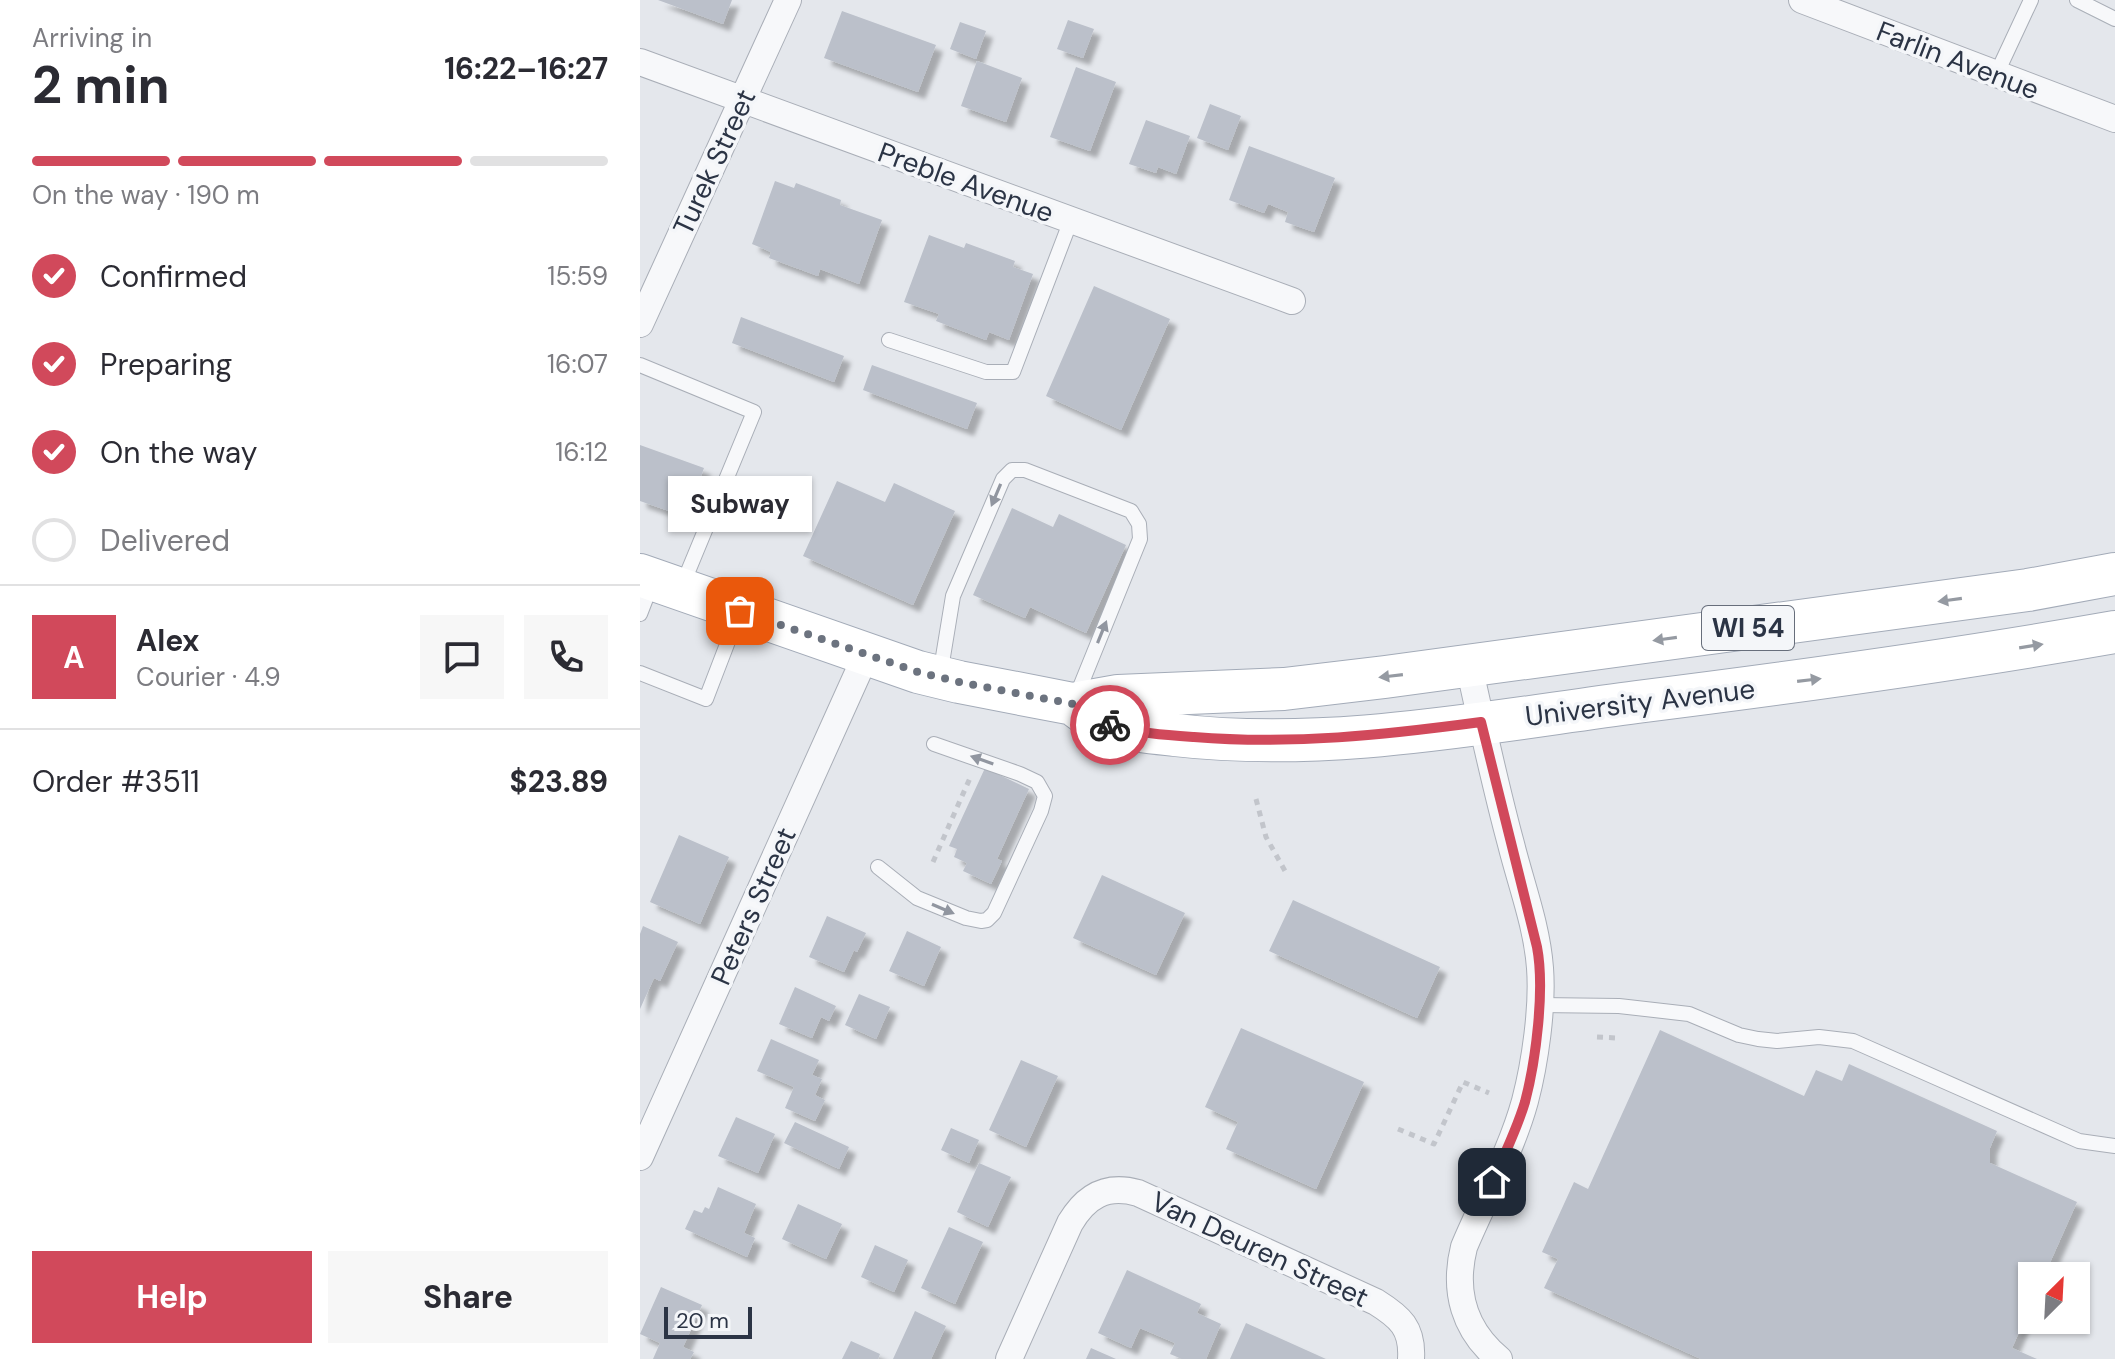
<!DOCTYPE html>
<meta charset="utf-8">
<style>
:root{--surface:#fff;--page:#f7f7f7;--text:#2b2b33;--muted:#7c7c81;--line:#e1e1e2;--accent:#d1495b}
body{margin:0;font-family:"DM Sans",sans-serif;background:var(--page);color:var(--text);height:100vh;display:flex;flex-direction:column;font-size:30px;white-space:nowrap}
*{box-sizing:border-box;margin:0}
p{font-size:26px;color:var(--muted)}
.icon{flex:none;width:44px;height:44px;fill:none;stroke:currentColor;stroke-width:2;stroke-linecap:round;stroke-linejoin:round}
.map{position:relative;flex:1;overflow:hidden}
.sheet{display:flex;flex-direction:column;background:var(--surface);width:640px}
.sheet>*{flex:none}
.needle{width:52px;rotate:24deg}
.controls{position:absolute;left:1378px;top:1262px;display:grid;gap:16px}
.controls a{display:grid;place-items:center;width:72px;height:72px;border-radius:0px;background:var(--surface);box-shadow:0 2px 6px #0004;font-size:40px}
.scale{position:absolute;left:24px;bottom:20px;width:88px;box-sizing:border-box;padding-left:8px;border:4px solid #2b3445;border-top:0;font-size:22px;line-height:28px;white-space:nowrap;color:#2b3445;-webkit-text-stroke:6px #f4f6f9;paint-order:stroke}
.pin{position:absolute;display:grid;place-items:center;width:68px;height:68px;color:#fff;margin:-34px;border-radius:16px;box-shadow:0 4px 12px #0006}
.courier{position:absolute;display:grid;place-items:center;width:80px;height:80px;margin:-40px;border:6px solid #d1495b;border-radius:50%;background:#fff;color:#222;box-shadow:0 2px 10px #0007}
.bubble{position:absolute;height:56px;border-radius:0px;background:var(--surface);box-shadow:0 2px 6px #0004;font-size:26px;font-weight:700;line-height:56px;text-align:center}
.overview em{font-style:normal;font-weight:700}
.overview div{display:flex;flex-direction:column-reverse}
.overview{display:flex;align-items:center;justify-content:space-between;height:136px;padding:0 32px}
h1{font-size:52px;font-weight:700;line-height:60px}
.bar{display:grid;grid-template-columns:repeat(4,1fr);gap:12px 8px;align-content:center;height:96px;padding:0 32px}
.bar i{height:10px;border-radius:6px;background:var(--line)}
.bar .current{background:var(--accent)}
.bar p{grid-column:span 4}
.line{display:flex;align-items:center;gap:20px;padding:0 32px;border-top:2px solid var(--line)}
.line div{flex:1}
.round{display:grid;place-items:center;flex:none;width:84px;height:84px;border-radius:0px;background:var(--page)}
ol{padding:0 32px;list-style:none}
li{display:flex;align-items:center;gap:24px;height:88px}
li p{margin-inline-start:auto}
li .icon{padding:8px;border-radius:50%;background:var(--accent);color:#fff;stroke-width:4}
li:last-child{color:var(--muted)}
li i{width:44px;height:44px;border:4px solid var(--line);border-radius:50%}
.cta{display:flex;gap:16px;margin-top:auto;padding:16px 32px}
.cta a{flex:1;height:92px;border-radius:0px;background:var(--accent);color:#fff;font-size:32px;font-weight:700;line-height:92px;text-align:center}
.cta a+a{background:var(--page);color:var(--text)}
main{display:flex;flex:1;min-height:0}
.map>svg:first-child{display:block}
.building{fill:#bbc0ca;filter:url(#shadow)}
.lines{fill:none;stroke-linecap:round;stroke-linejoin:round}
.service-casing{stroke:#a9aeb7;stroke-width:16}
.minor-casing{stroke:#a9aeb7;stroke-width:28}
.primary-casing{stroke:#a3abb8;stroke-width:44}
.path{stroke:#c2c5cb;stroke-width:5;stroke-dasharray:6 6;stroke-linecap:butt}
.service{stroke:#f7f8fa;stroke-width:14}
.minor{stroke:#f7f8fa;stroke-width:26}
.primary{stroke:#fff;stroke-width:42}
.oneway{fill:#9196a0}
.oneway2{fill:#959aa2}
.done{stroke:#6c737f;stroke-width:8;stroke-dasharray:0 14.4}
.route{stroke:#d1495b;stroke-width:10}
.labels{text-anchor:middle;stroke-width:7;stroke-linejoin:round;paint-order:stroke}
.shield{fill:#f4f6f9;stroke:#676e7b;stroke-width:2}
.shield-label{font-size:26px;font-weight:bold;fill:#2b3445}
.street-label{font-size:28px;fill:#2b3445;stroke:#f4f6f9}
</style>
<main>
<section class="sheet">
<div class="overview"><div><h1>2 min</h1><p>Arriving in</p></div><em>16:22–16:27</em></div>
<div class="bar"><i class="current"></i><i class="current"></i><i class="current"></i><i></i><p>On the way · 190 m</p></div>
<ol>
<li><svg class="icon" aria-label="check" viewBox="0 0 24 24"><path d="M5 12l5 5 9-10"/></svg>Confirmed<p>15:59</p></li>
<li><svg class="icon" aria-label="check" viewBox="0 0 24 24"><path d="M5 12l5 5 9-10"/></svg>Preparing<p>16:07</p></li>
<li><svg class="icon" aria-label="check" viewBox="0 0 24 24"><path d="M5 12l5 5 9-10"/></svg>On the way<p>16:12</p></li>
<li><i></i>Delivered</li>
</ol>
<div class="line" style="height:144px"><b class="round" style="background:var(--accent);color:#fff">A</b><div><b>Alex</b><p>Courier · 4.9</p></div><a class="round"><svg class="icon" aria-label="chat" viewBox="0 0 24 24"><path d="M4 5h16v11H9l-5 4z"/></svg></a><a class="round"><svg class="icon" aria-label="phone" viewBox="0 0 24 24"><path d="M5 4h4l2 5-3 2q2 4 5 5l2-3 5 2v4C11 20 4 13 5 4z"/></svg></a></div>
<div class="line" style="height:104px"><div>Order #3511</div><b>$23.89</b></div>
<div class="cta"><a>Help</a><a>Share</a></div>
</section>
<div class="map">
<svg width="1475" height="1359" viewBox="0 0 1475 1359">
<defs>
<filter id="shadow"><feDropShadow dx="7" dy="7" stdDeviation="2" flood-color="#0004"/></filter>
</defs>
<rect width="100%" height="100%" fill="#e4e7ec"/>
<path class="building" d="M18 0H92L83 24Z
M202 11 296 45 278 92 184 58Z
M428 20 454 29 443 58 417 49Z
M320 22 346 31 336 59 310 49Z
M337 61 382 78 366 122 321 106Z
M436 67 476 82 450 151 410 137Z
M570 104 601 116 588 150 557 138Z
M506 120 550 136 536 174 518 167 516 173 489 164Z
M609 146 695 178 674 232 645 222 648 212 628 204 624 213 589 200Z
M135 181 154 188 156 183 201 200 200 205 242 220 219 284 180 269 178 276 129 258 131 252 112 244Z
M289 235 324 248 326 243 375 261 373 267 393 274 369 340 349 332 346 340 296 321 299 314 264 302Z
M454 286 530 319 481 430 406 396Z
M101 317 204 356 194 382 92 343Z
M232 365 337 403 327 429 223 390Z
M0 445 64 468 46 517 0 501Z
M197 481 245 502 254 483 315 511 273 605 163 556Z
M372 508 413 527 419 514 486 545 446 633 390 607 385 618 333 595Z
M345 768 389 789 357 859 362 861 351 884 323 871 327 863 314 857 317 849 309 846Z
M39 835 89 857 60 924 10 902Z
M462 875 545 913 516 975 433 938Z
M653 900 800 967 777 1018 629 951Z
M187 916 226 933 217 952 214 950 204 972 169 957Z
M3 926 38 942 20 981 14 978 0 1009V934Z
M267 931 301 947 284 986 249 971Z
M155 987 196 1006 189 1021 181 1017 172 1038 139 1024Z
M219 994 250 1007 236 1039 205 1025Z
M601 1028 724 1082 676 1189 586 1149 598 1122 565 1107Z
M1020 1030 1164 1096 1176 1070 1202 1081 1209 1064 1357 1131 1350 1148V1163L1437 1202 1404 1276H1392V1303L1372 1348 1397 1359H1061L904 1288 918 1259 902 1252 934 1182 948 1189Z
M131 1039 179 1060 172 1075 182 1079 175 1095 185 1100 175 1121 145 1108 154 1087 117 1071Z
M381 1060 418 1076 386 1147 349 1130Z
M96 1117 135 1134 118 1173 78 1156Z
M155 1122 209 1147 199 1169 144 1143Z
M311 1128 339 1140 329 1163 301 1150Z
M339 1163 371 1177 348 1227 317 1212Z
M78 1187 116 1204 104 1233 115 1238 107 1257 45 1229 54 1210 62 1213 65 1207 69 1209Z
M158 1204 202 1224 186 1259 142 1239Z
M309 1227 343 1242 315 1304 281 1288Z
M235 1245 268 1260 254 1292 221 1277Z
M487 1270 561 1304 557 1313 581 1324 566 1359H542L530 1354 535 1343 500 1328 491 1348 458 1333Z
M21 1287 62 1305 43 1347 54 1352 50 1359H13L20 1343 0 1334Z
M275 1311 306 1326 291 1359H253Z
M606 1323 686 1359H590Z
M211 1341 240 1354 238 1359H202Z
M451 1348 476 1359H446Z"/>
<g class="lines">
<g class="service-casing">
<path id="service" d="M1437 0 1475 19
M1356 75 1391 0
M249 340 346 372H373L431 220
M0 365 114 412 42 586
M0 614 12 583
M0 673 66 699 99 613
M300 675 313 596 363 479 372 470H385L491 511 499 524 500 539 436 697
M238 867 277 898 326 918 341 921 347 920 354 913 401 811 405 796 397 782 380 774 294 744
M900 1005 979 1006 1049 1014 1099 1035 1118 1039 1137 1041 1179 1037 1213 1041 1439 1141 1475 1146"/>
</g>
<g class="minor-casing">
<path id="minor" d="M1162 0 1475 119
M0 62 652 301
M0 324 148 0
M829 666C842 725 855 785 871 844 881 884 897 926 900 968 903 1007 895 1063 885 1101 871 1152 844 1199 824 1247 813 1291 824 1330 859 1359
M0 1157 226 655
M369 1359 430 1223C446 1196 466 1184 498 1193L736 1302C760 1317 773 1328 771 1359"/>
</g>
<g class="primary-casing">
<path id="primary" d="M0 575 278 672 319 682 433 704 478 696 644 689 745 677 1388 590 1475 574
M433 704C463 729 498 731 535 735 689 753 845 722 997 702 1157 682 1316 660 1475 632"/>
</g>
<path class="path" d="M616 799 626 837 645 871
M293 862 330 778
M957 1037 977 1038
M758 1129 794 1144 823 1082 849 1093"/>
<use href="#service" class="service"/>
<use href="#minor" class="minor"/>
<use href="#primary" class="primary"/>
</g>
<defs><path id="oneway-solid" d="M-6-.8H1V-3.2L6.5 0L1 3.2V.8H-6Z" transform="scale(2)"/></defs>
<g class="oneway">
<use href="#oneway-solid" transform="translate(356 495) rotate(113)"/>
<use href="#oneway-solid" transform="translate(462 632) rotate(-68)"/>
<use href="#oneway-solid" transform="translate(342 760) rotate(-161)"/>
<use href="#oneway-solid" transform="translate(303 909) rotate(23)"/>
</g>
<g class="oneway2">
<use href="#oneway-solid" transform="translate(1310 600) rotate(172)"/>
<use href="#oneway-solid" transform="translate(1025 639) rotate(172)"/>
<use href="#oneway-solid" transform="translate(1391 646) rotate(-9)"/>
<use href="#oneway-solid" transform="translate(751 676) rotate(173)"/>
<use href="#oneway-solid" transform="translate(1169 680) rotate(-7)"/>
</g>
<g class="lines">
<path class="done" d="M100 611 278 672 319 682 433 704 448 716 470 725"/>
<path class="route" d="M470 725C497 733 526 735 554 737 653 745 744 735 841 722L897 947C905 989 896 1060 885 1102 877 1129 864 1156 852 1182"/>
</g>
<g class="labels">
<rect class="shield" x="1062" y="606" width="92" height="44" rx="6"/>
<g class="shield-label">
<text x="1108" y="637">WI 54</text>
</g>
<g class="street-label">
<text transform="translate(1318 60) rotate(21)" y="10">Farlin Avenue</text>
<text transform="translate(74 162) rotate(-65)" y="10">Turek Street</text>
<text transform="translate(326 182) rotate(20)" y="10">Preble Avenue</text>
<text transform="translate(1000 702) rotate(-7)" y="10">University Avenue</text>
<text transform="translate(113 906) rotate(-66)" y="10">Peters Street</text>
<text transform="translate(620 1249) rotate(25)" y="10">Van Deuren Street</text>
</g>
</g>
</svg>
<div class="controls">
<a><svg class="needle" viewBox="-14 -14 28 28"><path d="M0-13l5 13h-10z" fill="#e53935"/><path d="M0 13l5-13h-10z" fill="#7c7c81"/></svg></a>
</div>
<div class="scale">20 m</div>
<div class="pin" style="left:100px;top:611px;background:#ea580c"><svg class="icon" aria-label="bag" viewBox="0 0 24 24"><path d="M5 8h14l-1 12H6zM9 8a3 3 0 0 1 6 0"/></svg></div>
<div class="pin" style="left:852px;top:1182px;background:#1f2937"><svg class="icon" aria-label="home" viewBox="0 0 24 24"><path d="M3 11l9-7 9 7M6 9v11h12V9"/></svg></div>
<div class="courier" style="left:470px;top:725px"><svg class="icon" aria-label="bike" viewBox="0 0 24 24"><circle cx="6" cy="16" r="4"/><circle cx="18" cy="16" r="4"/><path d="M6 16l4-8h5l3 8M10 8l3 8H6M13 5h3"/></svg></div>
<div class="bubble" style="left:28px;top:476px;width:144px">Subway</div>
</div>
</main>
